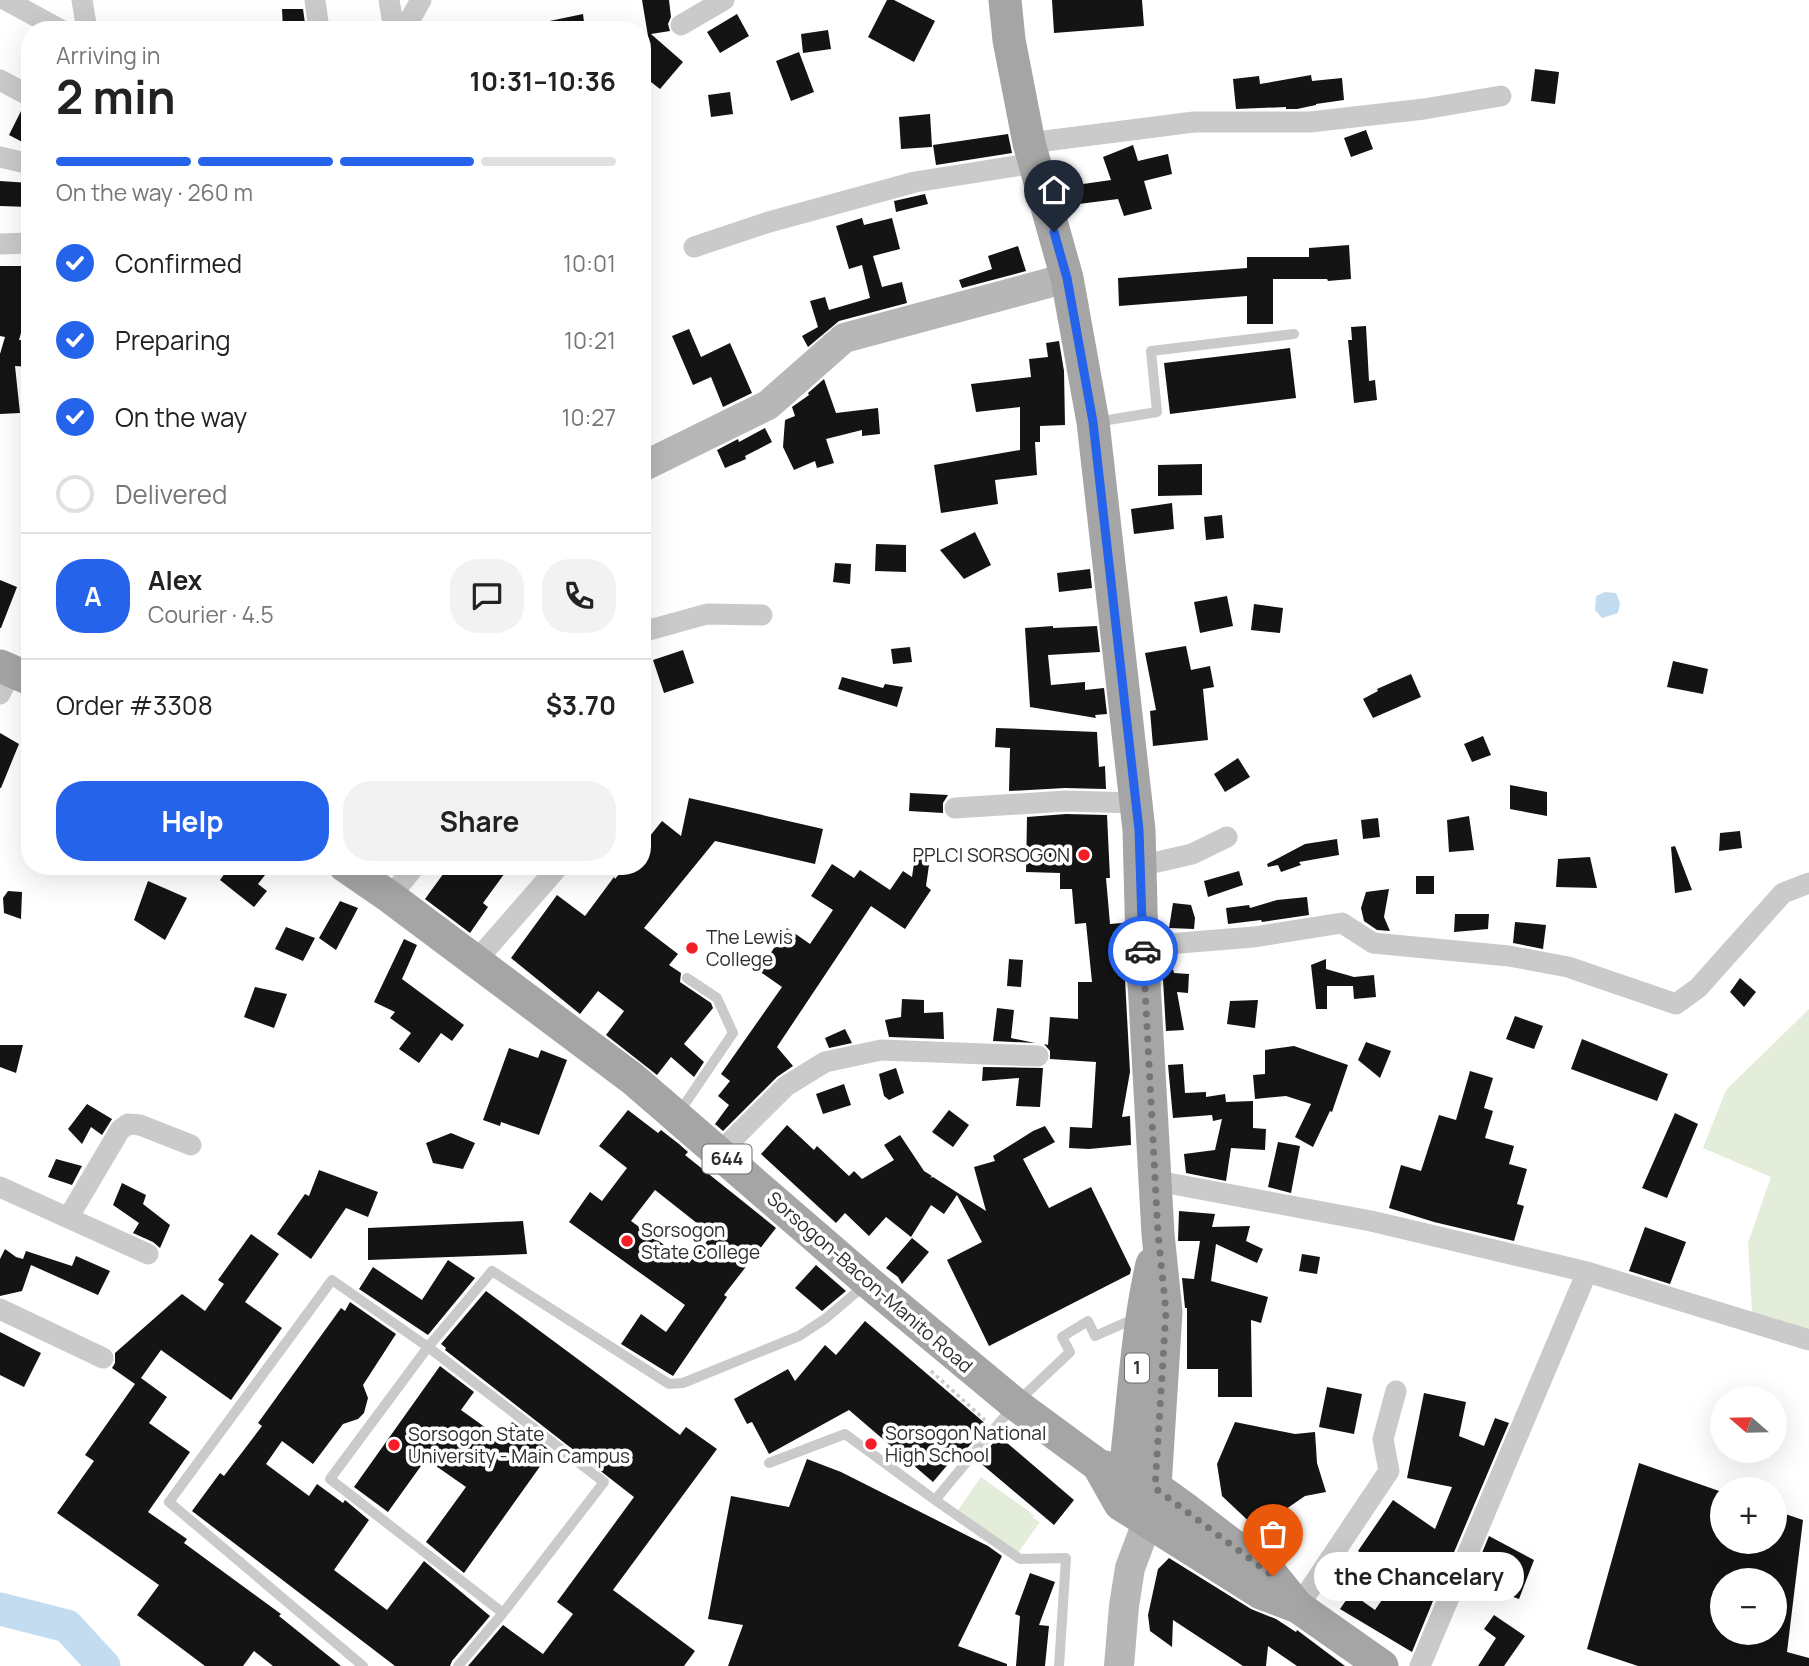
<!DOCTYPE html>
<meta charset="utf-8">
<style>
:root{--surface:#fff;--page:#f2f2f2;--text:#222;--muted:#767676;--line:#e0e0e0;--accent:#2563eb}
body{margin:0;font-family:Manrope,sans-serif;background:var(--page);color:var(--text);height:100vh;display:flex;flex-direction:column;font-size:26px;white-space:nowrap}
*{box-sizing:border-box;margin:0}
p{font-size:23px;color:var(--muted)}
.icon{flex:none;width:38px;height:38px;fill:none;stroke:currentColor;stroke-width:2;stroke-linecap:round;stroke-linejoin:round}
.map{position:relative;flex:1;overflow:hidden}
.side{position:absolute;left:21px;top:21px;width:630px;height:854px;display:flex;flex-direction:column;background:var(--surface);border-radius:28px;box-shadow:0 7px 28px #0002}
.side>*{flex:none}
.needle{width:46px;rotate:290deg}
.tools{position:absolute;left:1710px;top:1386px;display:grid;gap:14px}
.tools a{display:grid;place-items:center;width:77px;height:77px;border-radius:50%;background:var(--surface);box-shadow:0 7px 28px #0002;font-size:35px}
.pin{position:absolute;display:grid;place-items:center;width:60px;height:60px;color:#fff;margin:-72px -30px;border-radius:50% 50% 50% 0;rotate:-45deg;box-shadow:0 0 7px #0007}
.pin .icon{rotate:45deg}
.courier{position:absolute;display:grid;place-items:center;width:70px;height:70px;margin:-35px;border:5px solid #2563eb;border-radius:50%;background:#fff;color:#222;box-shadow:0 2px 9px #0007}
.bubble{position:absolute;height:49px;border-radius:24px;background:var(--surface);box-shadow:0 7px 28px #0002;font-size:23px;font-weight:700;line-height:49px;text-align:center}
.overview em{font-style:normal;font-weight:700}
.overview div{display:flex;flex-direction:column-reverse}
.overview{display:flex;align-items:center;justify-content:space-between;height:119px;padding:0 35px}
h1{font-size:46px;font-weight:700;line-height:52px}
.bar{display:grid;grid-template-columns:repeat(4,1fr);gap:10px 7px;align-content:center;height:84px;padding:0 35px}
.bar i{height:9px;border-radius:5px;background:var(--line)}
.bar .active{background:var(--accent)}
.bar p{grid-column:span 4}
.line{display:flex;align-items:center;gap:18px;padding:0 35px;border-top:2px solid var(--line)}
.line div{flex:1}
.round{display:grid;place-items:center;flex:none;width:74px;height:74px;border-radius:28px;background:var(--page)}
ol{padding:0 35px;list-style:none}
li{display:flex;align-items:center;gap:21px;height:77px}
li p{margin-inline-start:auto}
li .icon{padding:7px;border-radius:50%;background:var(--accent);color:#fff;stroke-width:4}
li:last-child{color:var(--muted)}
li i{width:38px;height:38px;border:4px solid var(--line);border-radius:50%}
.cta{display:flex;gap:14px;margin-top:auto;padding:14px 35px}
.cta a{flex:1;height:80px;border-radius:28px;background:var(--accent);color:#fff;font-size:28px;font-weight:700;line-height:80px;text-align:center}
.cta a+a{background:var(--page);color:var(--text)}
.map>svg:first-child{display:block}
.green{fill:#e3edd9}
.water{fill:#c3dcef}
.lines{fill:none;stroke-linecap:round;stroke-linejoin:round}
.river{stroke:#c3dcef;stroke-width:33}
.building{fill:#141414;fill-rule:evenodd}
.path{stroke:#cacaca;stroke-width:3.5;stroke-dasharray:3.5 3.5;stroke-linecap:butt}
.lane{stroke:#cacaca;stroke-width:10}
.street{stroke:#cacaca;stroke-width:21}
.secondary{stroke:#b7b7b7;stroke-width:30}
.primary{stroke:#a5a5a5;stroke-width:33}
.done{stroke:#767676;stroke-width:7;stroke-dasharray:0 12.6}
.route{stroke:#2563eb;stroke-width:9}
.poi-dot{fill:#f61e26;stroke:#fff;stroke-width:2.5}
.labels{text-anchor:middle;stroke-width:7;stroke-linejoin:round;paint-order:stroke}
.shield{fill:#fff;stroke:#6c6c6c;stroke-width:2}
.shield-label{font-size:18px;font-weight:bold;fill:#2d2d2d}
.poi-label{font-size:19px;fill:#2d2d2d;stroke:#fff;text-anchor:start}
.street-label{font-size:19px;fill:#2d2d2d;stroke:#fff}
</style>
<div class="map">
<svg width="1809" height="1666" viewBox="0 0 1809 1666">
<rect width="100%" height="100%" fill="#fff"/>
<path class="green" d="M1809 1009V1330L1752 1312 1748 1243 1771 1177 1703 1148 1726 1090Z
M981 1477 1034 1515 1033 1518 1040 1522 1018 1553 958 1510Z"/>
<path class="water" d="M1605 592 1616 593 1620 603 1618 613 1602 618 1595 610 1596 596Z"/>
<g class="lines">
<path class="river" d="M0 1609 67 1626 104 1666"/>
</g>
<path class="building" d="M642 0H669L671 17 668 24 670 31 651 34 683 62 660 89 642 75V57L650 48Z
M887 0H894L935 21 914 62 868 37Z
M1052 0H1142L1144 26 1054 33Z
M282 9H303L306 30H283Z
M583 14 585 30H541L540 23Z
M737 14 749 36 720 53 707 32Z
M828 30 831 49 803 53 801 34Z
M799 52 814 92 791 101 776 61Z
M1535 69 1559 72 1555 104 1531 101Z
M1311 75 1312 81 1342 78 1344 100 1316 104V105L1297 109H1286V107L1236 109 1233 79 1259 76 1260 84Z
M730 92 733 114 711 117 708 95Z
M23 107 30 109V146L9 135Z
M930 114 932 147 901 149 899 117Z
M1366 130 1373 149 1351 157 1344 138Z
M1008 134 1012 153 936 165 933 145Z
M1133 145 1138 161 1168 154 1172 174 1144 181 1152 209 1124 216 1118 199 1071 205 1069 186 1111 180 1103 157Z
M0 181 30 183V207L0 206Z
M925 194 928 204 896 212 894 201Z
M862 218 864 225 892 218 900 249 873 256 882 287 902 282 907 303 839 321 808 347 802 336 818 327 810 301 825 297 829 310 870 298 862 265 849 269 836 226Z
M1349 245 1351 279 1328 281 1327 279H1273V324H1247V296L1119 306 1118 278 1247 268V257H1309V248Z
M1018 246 1026 271 962 288 959 280 992 269 988 256Z
M0 266H28L30 269V300L19 340 30 341V367L15 366 20 413 0 414V354L5 337 0 336Z
M1366 326 1369 381 1375 380 1377 400 1354 403 1348 340H1352L1351 327Z
M689 329 701 357 730 343 752 393 723 407 711 377 693 385 672 336Z
M1059 341 1064 371 1065 425 1040 426V442H1035L1037 475 995 480 998 504 941 513 934 465 1020 450V407L976 412 971 384 1031 377 1029 359 1048 357 1046 343Z
M1290 348 1296 398 1170 414 1164 363Z
M824 379 836 413 878 408 880 434 862 436V430L826 439 834 463 817 468 815 461 794 470 783 447 785 420 795 416 792 407 809 395 808 393Z
M765 428 772 442 745 456 746 459 725 468 717 450 738 439 739 442Z
M1202 464V495L1158 496V465Z
M1172 503 1174 529 1134 534 1131 509Z
M1222 515 1224 538 1206 540 1204 517Z
M975 532 991 565 964 579 940 550Z
M876 544 906 545V572L875 571Z
M835 563 851 564 850 584 833 582Z
M1090 569 1092 588 1059 592 1057 573Z
M0 580 17 587 1 628H0Z
M1227 596 1233 626 1200 633 1194 602Z
M1254 604 1283 608 1280 633 1251 630Z
M1053 626V628L1097 626 1100 652 1048 655 1051 685 1085 682V690L1104 688 1107 714 1095 715 1096 718 1030 707 1025 628Z
M1186 646 1191 670 1210 666 1214 687 1203 689 1208 740 1153 746 1150 711 1156 710 1145 653Z
M910 647 912 662 893 664 891 649Z
M683 650 694 683 664 693 653 660Z
M1673 661 1708 669 1703 694 1667 687Z
M1411 674 1421 697 1373 718 1363 699 1378 691 1377 689Z
M842 677 883 688 885 684 903 687 897 707 838 689Z
M996 728 1097 732 1099 767 1105 766 1106 789 1065 788 1009 791 1010 748 995 747Z
M0 733 19 744 1 788H0Z
M1483 736 1491 755 1472 762 1464 744Z
M1238 758 1250 777 1225 792 1214 774Z
M1510 785 1547 792V816L1510 809Z
M910 793 948 795 943 803V813L909 811Z
M689 798 823 829 815 864 715 841 644 928 678 954 669 965 681 973 680 982 711 1003 713 1008 684 1044 704 1062 694 1077 671 1057 657 1075 606 1035 624 1011 598 991 580 1014 511 958 557 895 585 916 614 877 615 879 626 866H642V846L662 821 681 836Z
M1066 814 1107 815 1110 878H1106L1110 924 1122 923 1130 1072 1122 1117 1130 1116 1131 1145 1089 1149 1069 1148 1070 1127 1092 1128 1096 1062 1050 1059V1051L1044 1044 1048 1045 1050 1017 1078 1019V982H1092L1086 923 1075 924 1072 889H1060V873L1026 872 1027 817Z
M1469 816 1474 850 1449 852 1447 820Z
M1378 818 1380 837 1363 839 1361 820Z
M1740 831 1742 848 1719 851 1720 833Z
M1337 839 1339 855 1299 862 1301 865 1281 872 1278 865 1268 867 1267 864 1305 844Z
M1675 846 1692 890 1675 893 1671 847Z
M916 849 931 851 926 886 931 890 905 929 871 906 777 1047 793 1066 777 1077 723 1131 715 1124 729 1105 718 1096 730 1081 721 1074 782 987 759 971 787 928 810 944 833 910 811 896 832 864 854 878 860 870 890 890 903 871 912 877Z
M1590 857 1597 888 1556 887 1558 859Z
M230 866H272L258 884 267 891 254 907 220 880Z
M449 866H510L483 903 488 907 470 933 425 899Z
M1239 871 1243 885 1208 897 1204 881Z
M1416 876H1434V894H1416Z
M148 881 187 898 165 940 134 920Z
M1389 889 1384 917 1390 931 1377 930 1364 921 1361 908 1366 892Z
M8 891 22 892 21 919 4 913 3 898Z
M1307 897 1309 915 1262 922 1261 920 1228 924 1226 908 1249 905 1250 908 1277 900Z
M340 901 358 908 336 950 319 938Z
M1173 903 1191 905 1195 918 1194 929 1169 928Z
M1455 914H1489L1488 929 1454 932Z
M1515 922 1546 925 1543 949 1513 943Z
M286 927 315 938 303 961 275 949Z
M404 939 417 945 402 979 464 1025 452 1041 441 1033 419 1063 399 1049 411 1033 390 1018 395 1012 374 1002Z
M1009 959 1023 960 1021 987 1007 986Z
M1326 959V969L1354 977 1374 975 1376 997 1354 999 1353 986H1327V1009H1316L1311 965Z
M1171 961 1174 973 1189 974 1188 993 1177 992 1184 1030 1166 1031 1162 962Z
M1740 978 1756 992 1744 1007 1730 992Z
M255 987 287 994 274 1028 244 1017Z
M902 999 924 1000V1013L943 1012 944 1039 889 1037 885 1020 901 1017Z
M1258 1000 1255 1028 1227 1024 1230 1001Z
M997 1008 1014 1010 1011 1038 1035 1043 993 1041Z
M1515 1016 1543 1026 1534 1049 1506 1039Z
M845 1029 852 1043 829 1048 825 1038Z
M1582 1039 1668 1074 1657 1101 1571 1069Z
M1366 1042 1391 1051 1380 1078 1358 1060Z
M0 1045H23L16 1073 0 1067Z
M1294 1046 1348 1065 1332 1112 1330 1111 1313 1147 1295 1137 1311 1104 1286 1096 1255 1099 1253 1075 1265 1074V1050Z
M509 1048 538 1058 541 1050 567 1060 539 1135 501 1122 500 1126 483 1120Z
M1183 1064 1185 1093 1206 1092V1097L1225 1094 1226 1102 1253 1101V1128L1266 1129 1265 1150 1231 1148 1226 1181 1186 1173 1184 1154 1215 1150 1222 1119 1213 1121 1212 1115 1173 1118 1168 1065Z
M983 1067 1043 1068 1040 1107 1016 1106 1019 1078 982 1081Z
M896 1068 904 1093 889 1100 884 1096 879 1074Z
M1470 1071 1493 1078 1484 1108 1493 1111 1485 1138 1514 1146 1509 1164 1527 1169 1517 1204 1524 1206 1514 1241 1434 1222 1389 1208 1401 1165 1421 1171 1439 1115 1456 1120Z
M844 1084 851 1105 823 1114 816 1094Z
M87 1104 112 1119 102 1135 91 1127 82 1144 68 1129Z
M628 1110 658 1133 661 1130 679 1144 688 1152 685 1155 776 1228 724 1295 727 1297 673 1376 621 1344 641 1314 666 1332 685 1305 569 1222 590 1192 602 1201 627 1168 599 1146ZM655 1190 712 1235 689 1263 631 1221Z
M949 1110 969 1125 953 1147 932 1132Z
M1675 1113 1698 1124 1667 1198 1642 1188Z
M787 1125 814 1150 817 1146 849 1176 854 1171 862 1179 894 1160 884 1145 900 1135 924 1171 932 1176 930 1178 933 1177 986 1211 974 1167 995 1161 993 1156 1033 1131 1045 1126 1055 1142 1023 1159 1049 1208 1091 1187 1131 1269 1130 1274 989 1346 947 1260 982 1242 957 1195 944 1214 931 1205 911 1237 886 1217 869 1236 845 1213 836 1223 761 1154Z
M451 1133 475 1143 463 1169 433 1163 426 1143Z
M1278 1142 1300 1146 1291 1193 1268 1187Z
M56 1159 82 1166 72 1185 48 1177Z
M319 1170 378 1192 368 1217 346 1208 311 1259 277 1234 305 1194 309 1196Z
M122 1183 146 1195 143 1204 170 1225 160 1248 153 1242 133 1233 139 1223 113 1205Z
M1179 1211 1215 1214 1212 1227 1250 1226 1246 1241 1263 1249 1257 1263 1216 1244 1211 1281 1268 1297 1261 1323 1251 1320 1252 1397H1218V1369H1187V1308H1185L1182 1278 1194 1279 1200 1241H1178Z
M523 1221 527 1254 368 1260V1228Z
M1645 1227 1686 1242 1670 1284 1629 1271Z
M251 1234 279 1254 245 1302 282 1328 231 1400 161 1350 141 1378 167 1397 149 1423 190 1452 148 1512 187 1539 184 1543 281 1614 279 1616 341 1666H273L254 1651 243 1666H205L137 1615 159 1585 57 1513 94 1461 85 1455 135 1384 112 1368 115 1363V1353L182 1294 205 1311 224 1284 218 1280Z
M912 1238 929 1252 902 1284 898 1277 886 1268Z
M5 1249 16 1257 23 1259 26 1251 72 1266 76 1256 110 1271 98 1295 31 1265 22 1291 0 1296V1259Z
M1302 1254 1320 1257 1317 1274 1299 1271Z
M448 1260 475 1278 428 1335 359 1289 373 1267 422 1300Z
M816 1265 846 1291 822 1311 795 1288Z
M486 1291 680 1435 686 1427 717 1449 613 1590 695 1651 684 1666H468L503 1625 543 1654 573 1614 557 1602 634 1497 445 1350 446 1348 441 1344Z
M350 1302 396 1334 363 1385 368 1398 364 1413 358 1419 343 1424 313 1464 282 1441 266 1464 309 1496 317 1484 343 1503 345 1500 369 1520 334 1570 387 1610 424 1561 490 1616 452 1661 450 1666H395L192 1511 220 1473 224 1476 262 1426 258 1423 341 1308 345 1311Z
M865 1321 987 1425 964 1452 961 1449 933 1482 849 1410 769 1454 752 1422 747 1424 734 1399 788 1369 795 1381 825 1345 836 1355Z
M0 1332 41 1353 24 1387 0 1375Z
M440 1366 474 1392 461 1410 500 1438 512 1422 551 1451 464 1573 426 1542 466 1487 426 1459 388 1512 354 1487Z
M1327 1387 1362 1394 1354 1434 1319 1427Z
M1424 1393 1466 1402 1459 1436 1484 1446 1495 1418 1509 1423 1446 1571 1431 1566 1429 1570 1442 1579 1412 1652 1340 1609 1351 1593 1375 1610 1397 1578 1358 1551 1393 1500 1435 1529 1452 1487 1407 1478Z
M1235 1422 1295 1434 1315 1432 1317 1463 1326 1492 1305 1496 1257 1529 1222 1496 1217 1464Z
M999 1436 1074 1500 1054 1525 978 1461Z
M807 1459 841 1472 988 1546 1002 1556 958 1646 1007 1664V1666H728L743 1625 708 1619 731 1496 789 1507Z
M1639 1463 1722 1492V1542H1774V1510L1803 1520 1787 1652 1809 1658V1666H1638L1587 1649ZM1722 1580H1774V1633H1722Z
M1489 1536 1534 1560 1519 1599 1505 1594V1588L1512 1568 1482 1553Z
M1169 1558 1251 1609 1276 1619 1296 1632 1297 1630 1345 1666H1297L1268 1646 1266 1666H1243L1173 1620 1172 1647 1150 1631 1148 1615 1158 1569Z
M1030 1573 1055 1582 1039 1625 1049 1626 1045 1666H1016L1020 1616 1015 1614Z
M1494 1615 1525 1636 1504 1666H1478L1496 1638 1484 1629Z"/>
<g class="lines">
<path class="path" d="M931 1371 985 1420"/>
<path class="lane" d="M1096 422 1157 412 1151 351 1294 334
M678 1114 733 1033 717 998 687 978
M769 1463 845 1434 935 1500 1015 1404 1070 1352 1062 1337 1088 1321 1095 1336 1136 1318
M935 1500 1020 1559 1066 1558 1059 1666
M503 1613 330 1479 428 1347 492 1271 669 1384 683 1383 799 1336 825 1319 866 1284
M363 1666 169 1502 332 1280 428 1347 604 1482 503 1613 458 1666"/>
<path class="street" d="M6 0 61 30
M82 0 87 30
M315 0 319 30
M389 0 394 30
M681 25 724 0
M404 30 421 0
M0 80 30 96
M1029 143 1194 122H1310L1424 109 1501 96
M0 157 30 164
M0 244 30 243
M694 247 769 222 915 182 1035 163
M642 632 707 614 762 615
M0 694 12 670
M955 808 1066 801 1136 803
M1140 866 1192 854 1227 837
M390 897 415 866
M1142 946 1254 937 1342 923 1373 943 1509 956 1568 967 1676 1004 1698 988 1783 893 1809 883
M475 962 559 866
M719 1153 786 1086 825 1062 881 1050 1038 1056
M1157 1181 1371 1221 1587 1272 1809 1340
M0 1187 148 1254
M68 1218 120 1130 128 1124 140 1125 191 1145
M0 1309 103 1358
M1298 1607 1389 1471 1383 1439 1396 1391
M1420 1666 1587 1272"/>
<path class="secondary" d="M642 467 768 405 844 338 1067 278
M1119 1666 1124 1606 1130 1568 1148 1520"/>
<path class="primary" d="M1005 0 1009 40 1029 143 1067 278 1093 422 1139 830 1142 946 1158 1234 1166 1312 1155 1487 1148 1520
M0 666 30 679
M345 866 390 897 633 1079 868 1282 1015 1404 1098 1465 1125 1473 1155 1487 1187 1510 1273 1576 1298 1607
M1098 1465 1120 1504 1261 1593 1298 1607 1382 1666
M1122 1494C1133 1418 1135 1339 1152 1264"/>
</g>
<g class="lines">
<path class="done" d="M1143 951 1158 1234 1166 1311 1155 1488 1273 1576"/>
<path class="route" d="M1054 232 1067 278 1093 422 1139 830 1143 951"/>
</g>
<g class="poi-dot">
<circle cx="1084" cy="855" r="7"/>
<circle cx="692" cy="948" r="7"/>
<circle cx="627" cy="1241" r="7"/>
<circle cx="871" cy="1444" r="7"/>
<circle cx="394" cy="1445" r="7"/>
</g>
<g class="labels">
<g class="shield">
<rect x="702.5" y="1144.5" width="49" height="29" rx="5"/>
<rect x="1125" y="1353.5" width="24" height="29" rx="5"/>
</g>
<g class="shield-label">
<text x="727" y="1165">644</text>
<text x="1137" y="1374">1</text>
</g>
<g class="poi-label">
<text x="1070" y="862" text-anchor="end">PPLCI SORSOGON</text>
<text x="706" y="944">The Lewis<tspan x="706" dy="22">College</tspan></text>
<text x="641" y="1237">Sorsogon<tspan x="641" dy="22">State College</tspan></text>
<text x="885" y="1440">Sorsogon National<tspan x="885" dy="22">High School</tspan></text>
<text x="408" y="1441">Sorsogon State<tspan x="408" dy="22">University - Main Campus</tspan></text>
</g>
<g class="street-label">
<text transform="translate(870 1282) rotate(41)" y="7">Sorsogon-Bacon-Manito Road</text>
</g>
</g>
</svg>
<div class="tools">
<a><svg class="needle" viewBox="-14 -14 28 28"><path d="M0-13l5 13h-10z" fill="#e53935"/><path d="M0 13l5-13h-10z" fill="#767676"/></svg></a>
<a>+</a>
<a>−</a>
</div>
<div class="pin" style="left:1273px;top:1576px;background:#ea580c"><svg class="icon" aria-label="bag" viewBox="0 0 24 24"><path d="M5 8h14l-1 12H6zM9 8a3 3 0 0 1 6 0"/></svg></div>
<div class="pin" style="left:1054px;top:232px;background:#1f2937"><svg class="icon" aria-label="home" viewBox="0 0 24 24"><path d="M3 11l9-7 9 7M6 9v11h12V9"/></svg></div>
<div class="courier" style="left:1143px;top:951px"><svg class="icon" aria-label="car" viewBox="0 0 24 24"><path d="M5 17H2v-5l4-1 3-4h7l3 4 3 1v5h-3M9 17h6M6 11h13"/><circle cx="7" cy="17" r="2"/><circle cx="17" cy="17" r="2"/></svg></div>
<div class="bubble" style="left:1314px;top:1552px;width:210px">the Chancelary</div>
<section class="side">
<div class="overview"><div><h1>2 min</h1><p>Arriving in</p></div><em>10:31–10:36</em></div>
<div class="bar"><i class="active"></i><i class="active"></i><i class="active"></i><i></i><p>On the way · 260 m</p></div>
<ol>
<li><svg class="icon" aria-label="check" viewBox="0 0 24 24"><path d="M5 12l5 5 9-10"/></svg>Confirmed<p>10:01</p></li>
<li><svg class="icon" aria-label="check" viewBox="0 0 24 24"><path d="M5 12l5 5 9-10"/></svg>Preparing<p>10:21</p></li>
<li><svg class="icon" aria-label="check" viewBox="0 0 24 24"><path d="M5 12l5 5 9-10"/></svg>On the way<p>10:27</p></li>
<li><i></i>Delivered</li>
</ol>
<div class="line" style="height:126px"><b class="round" style="background:var(--accent);color:#fff">A</b><div><b>Alex</b><p>Courier · 4.5</p></div><a class="round"><svg class="icon" aria-label="chat" viewBox="0 0 24 24"><path d="M4 5h16v11H9l-5 4z"/></svg></a><a class="round"><svg class="icon" aria-label="phone" viewBox="0 0 24 24"><path d="M5 4h4l2 5-3 2q2 4 5 5l2-3 5 2v4C11 20 4 13 5 4z"/></svg></a></div>
<div class="line" style="height:91px"><div>Order #3308</div><b>$3.70</b></div>
<div class="cta"><a>Help</a><a>Share</a></div>
</section>
</div>
